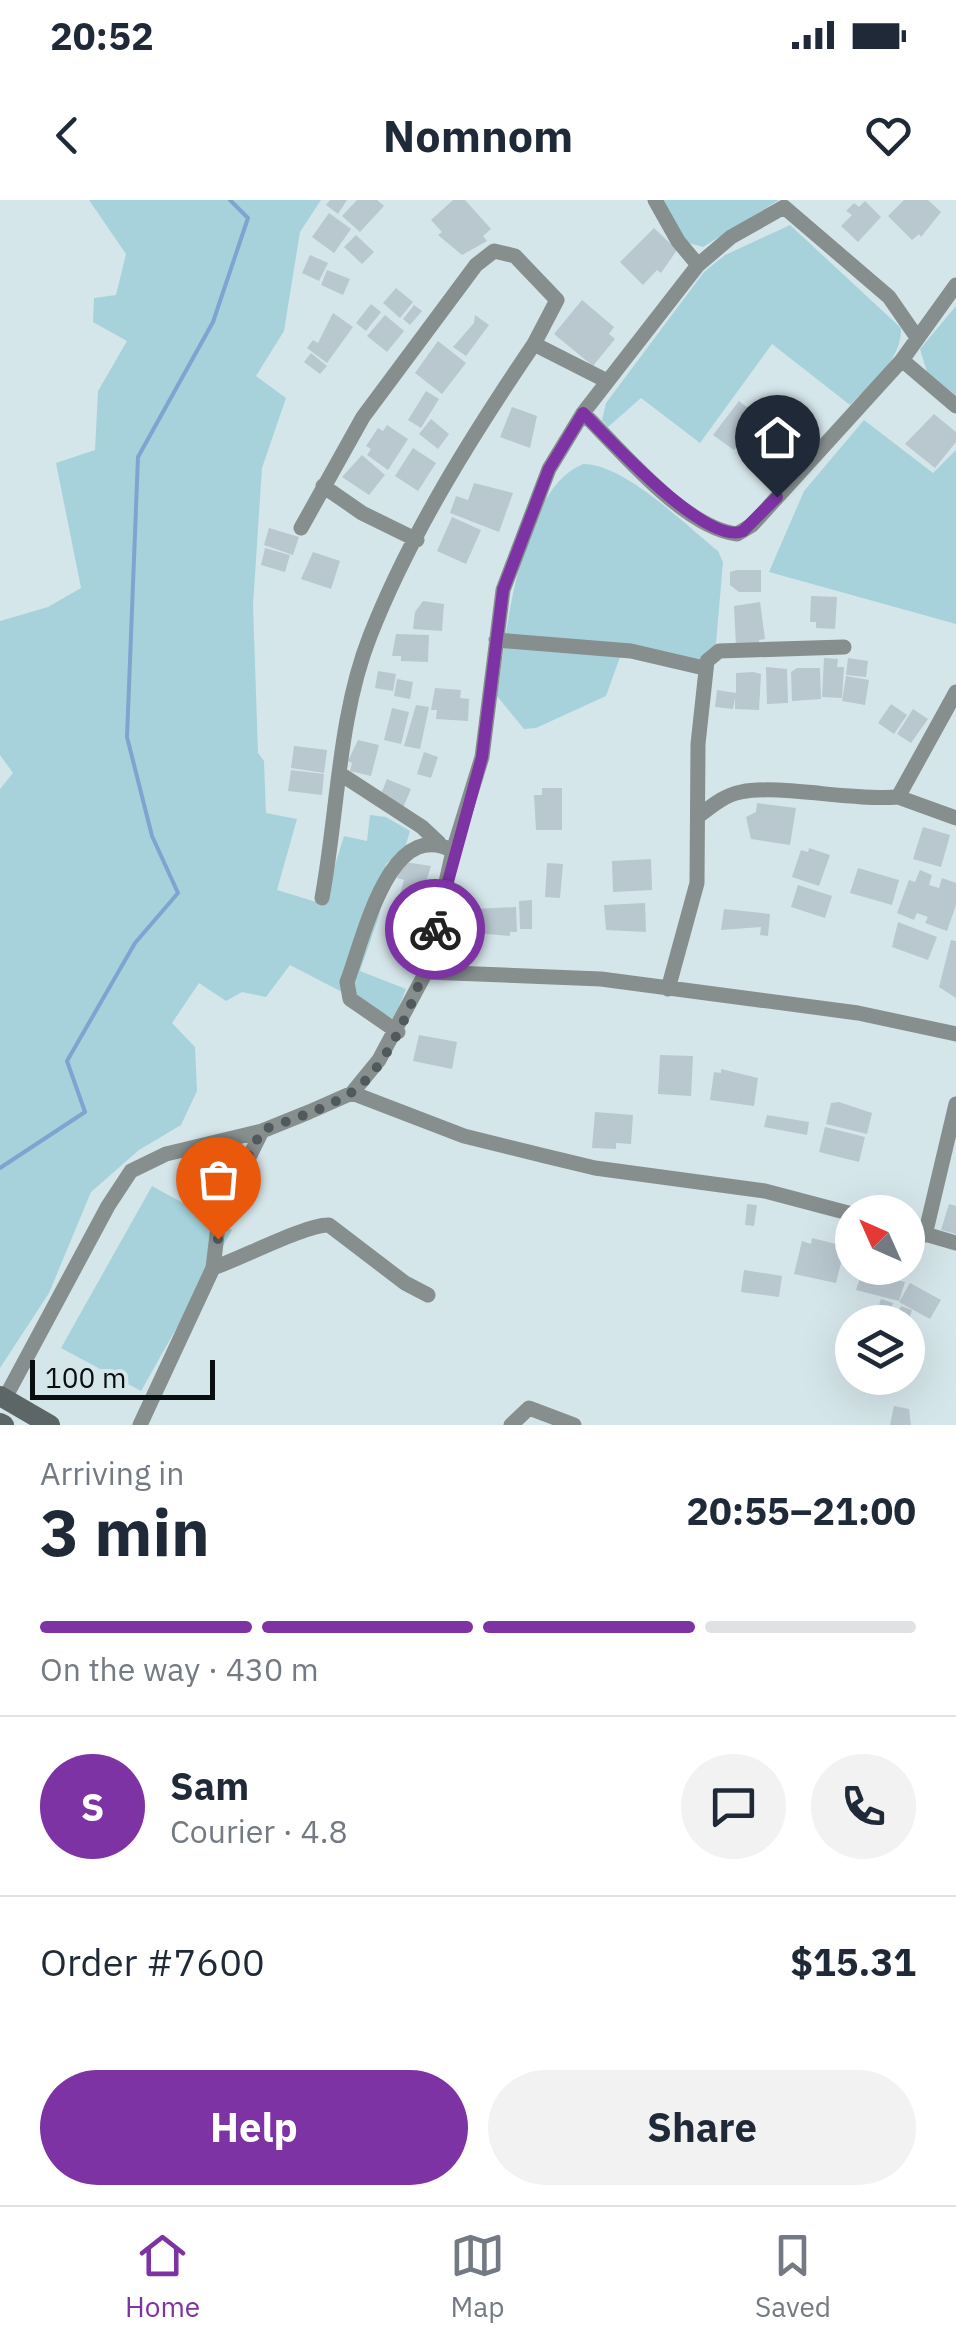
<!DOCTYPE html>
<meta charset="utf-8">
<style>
:root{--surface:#fff;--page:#f2f2f3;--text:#1f2937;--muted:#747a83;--line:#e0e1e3;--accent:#7e33a5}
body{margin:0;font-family:"IBM Plex Sans",sans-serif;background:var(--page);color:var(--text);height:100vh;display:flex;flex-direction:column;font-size:38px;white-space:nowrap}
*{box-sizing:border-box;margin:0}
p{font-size:32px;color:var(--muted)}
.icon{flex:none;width:55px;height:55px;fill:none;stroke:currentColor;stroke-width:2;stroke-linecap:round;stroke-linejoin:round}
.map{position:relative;height:1225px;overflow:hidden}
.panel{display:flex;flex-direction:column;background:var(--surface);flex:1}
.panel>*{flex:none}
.needle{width:65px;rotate:315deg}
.controls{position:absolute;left:835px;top:995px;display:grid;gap:20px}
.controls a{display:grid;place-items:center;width:90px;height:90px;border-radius:50%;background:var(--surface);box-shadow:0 10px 40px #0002;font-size:50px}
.scale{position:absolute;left:30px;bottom:25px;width:185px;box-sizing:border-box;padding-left:10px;border:5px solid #090e10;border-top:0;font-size:28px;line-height:35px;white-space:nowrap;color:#090e10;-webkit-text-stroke:8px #d5e6ea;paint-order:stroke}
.pin{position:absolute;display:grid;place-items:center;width:85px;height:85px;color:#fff;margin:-102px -42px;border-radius:50% 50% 50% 0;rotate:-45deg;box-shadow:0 0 10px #0007}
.pin .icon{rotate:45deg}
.courier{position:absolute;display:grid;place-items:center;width:100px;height:100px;margin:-50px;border:8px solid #7e33a5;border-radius:50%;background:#fff;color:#222;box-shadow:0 2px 12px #0007}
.headline em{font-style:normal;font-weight:700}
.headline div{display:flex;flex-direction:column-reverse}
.headline{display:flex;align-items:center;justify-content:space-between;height:170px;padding:0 40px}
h1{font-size:65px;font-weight:700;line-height:75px}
.bar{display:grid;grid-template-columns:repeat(4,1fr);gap:15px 10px;align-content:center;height:120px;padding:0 40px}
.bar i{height:12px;border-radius:8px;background:var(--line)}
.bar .selected{background:var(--accent)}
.bar p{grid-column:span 4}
.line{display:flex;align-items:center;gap:25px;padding:0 40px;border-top:2px solid var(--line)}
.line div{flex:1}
.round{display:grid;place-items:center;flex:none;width:105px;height:105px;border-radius:52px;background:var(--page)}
.button{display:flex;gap:20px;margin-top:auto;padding:20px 40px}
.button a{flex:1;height:115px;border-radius:60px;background:var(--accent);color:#fff;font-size:40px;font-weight:700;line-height:115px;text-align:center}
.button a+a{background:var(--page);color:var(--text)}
.status{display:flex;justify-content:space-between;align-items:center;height:70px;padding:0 50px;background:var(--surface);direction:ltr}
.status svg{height:28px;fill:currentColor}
header{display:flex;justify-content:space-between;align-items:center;height:130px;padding:0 40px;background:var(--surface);font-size:45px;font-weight:700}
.tab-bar{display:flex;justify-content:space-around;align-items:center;height:140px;border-top:2px solid var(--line);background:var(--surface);font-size:28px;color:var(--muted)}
.tab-bar a{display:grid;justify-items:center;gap:5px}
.tab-bar .selected{color:var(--accent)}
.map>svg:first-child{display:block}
.green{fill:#a7d2db}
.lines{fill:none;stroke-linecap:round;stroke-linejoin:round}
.stream{stroke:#7ea4d0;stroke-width:4}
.building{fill:#b9c7cf}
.minor{stroke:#878e8e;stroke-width:15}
.secondary{stroke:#5c6666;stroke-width:20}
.done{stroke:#505a5c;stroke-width:10;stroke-dasharray:0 18}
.route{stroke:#7e33a5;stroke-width:12}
</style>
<div class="status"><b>20:52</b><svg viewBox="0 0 49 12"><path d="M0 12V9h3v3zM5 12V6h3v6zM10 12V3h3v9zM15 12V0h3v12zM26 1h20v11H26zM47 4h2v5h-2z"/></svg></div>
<header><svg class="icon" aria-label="back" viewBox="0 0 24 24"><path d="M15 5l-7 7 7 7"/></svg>Nomnom<svg class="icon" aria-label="heart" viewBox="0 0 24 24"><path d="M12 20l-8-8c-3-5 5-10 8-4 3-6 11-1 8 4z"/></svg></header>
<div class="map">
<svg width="956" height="1225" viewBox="0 0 956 1225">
<rect width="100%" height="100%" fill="#d5e6ea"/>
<path class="green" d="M89 0H321L300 32 284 131 256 176 286 198 262 268 253 405 258 553 264 561 266 613 297 619 277 690 323 704 344 636 367 641 370 615 386 617 410 631 405 648 386 664 379 716 360 771 406 789 394 819 290 765 266 797 242 792 226 801 199 783 172 823 195 847 197 891 181 925 139 950 91 992 49 1093 0 1168V589L13 573 0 555V421L48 407 81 388 56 263 95 250 98 191 127 141 93 122 94 98 116 95 126 54Z
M657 0H779L703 47 685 42Z
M790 25 901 128C902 160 871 183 850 205L772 144 700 243 641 198 608 227 602 220 606 203 704 72 725 55Z
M956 106V201L927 172 920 149Z
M864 220 933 273 956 250V424L769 372 804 291Z
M583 264C625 264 684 324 718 351L723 362 715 455 702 464 625 443 606 496 536 528 524 529 497 496C506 435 519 290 583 264Z
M152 986 232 1030 141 1191 61 1148Z"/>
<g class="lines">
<path class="stream" d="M0 968 85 912 67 861 135 743 178 693 152 636 127 537 138 257 213 122 248 18 230 0"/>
</g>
<path class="building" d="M330 0H347L338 14 326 5Z
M357 0H377L384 6 360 32 342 16Z
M453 0H465L491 29 483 36 487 41 462 55 438 35 442 32 431 20Z
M904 0H928L941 12 921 37 919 34 912 40 888 16Z
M865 1 881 17 858 42 841 26 852 15 846 11 854 3 859 7Z
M329 13 351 29 334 53 312 37Z
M654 28 677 50 661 73 657 70 643 85 620 62Z
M356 35 374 52 362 64 344 47Z
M310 55 328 63 319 81 302 73Z
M327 70 350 79 343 95 321 85Z
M396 88 413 102 400 118 383 103Z
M582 100 614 127 609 134 615 139 593 166 554 134Z
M371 104 381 112 366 131 356 123Z
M414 105 422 111 410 125 403 119Z
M333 113 353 127 327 163 307 148 313 140 318 143Z
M385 115 404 131 387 152 367 136Z
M475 115 489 125 466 156 453 147 474 123Z
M438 141 466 163 442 194 415 173Z
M311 153 327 166 320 174 304 162Z
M426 191 439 199 421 228 408 220Z
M739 201 759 217 755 223 758 225 734 250 713 235Z
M512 207 537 216 530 248 500 237Z
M934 214 956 232V242L935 268 905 244Z
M431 219 449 234 438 249 419 234Z
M387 225 408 239 388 270 367 255 371 249 366 246 378 228 383 231Z
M413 248 436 263 418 291 395 276Z
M362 255 385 275 369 295 342 277Z
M474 283 513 293 499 332 450 313 456 296 468 300Z
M452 317 481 330 466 364 437 351Z
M269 328 299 337 293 355 264 345Z
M265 348 290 355 285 372 261 365Z
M313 352 340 361 331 389 301 379Z
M737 370H761V392H739L730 385V372Z
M811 396 837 397 835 429 816 428V422H810Z
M423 401 444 404 442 431 413 429 415 412Z
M760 402 765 439 759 440 760 446H736L734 406Z
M396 434 429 435 428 462 401 461V456H392Z
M824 458 838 459 837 467H844L842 498 822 497Z
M848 458 868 461 866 477 846 475Z
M766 467 787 469 788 503 767 504Z
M797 468H820L821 499 792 501 791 472Z
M378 471 396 474 393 491 375 488Z
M753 472 761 474 759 510 735 509V498L733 509 715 507 717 490 736 493V473Z
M846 476 869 480 865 505 842 501Z
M397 479 413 482 410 499 394 496Z
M435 488 461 490 460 498 469 499 468 521 436 519 437 510H431Z
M891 504 907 515 894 534 878 523Z
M416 505 429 507 420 549 404 546Z
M392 508 409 512 401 544 384 540Z
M913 509 928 519 911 543 897 534Z
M358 540 379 545 371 576 350 571 352 563 348 561Z
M294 546 327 550 324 573 291 568Z
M424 552 438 557 431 578 417 574Z
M291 570 324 574 322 595 288 591Z
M387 579 411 589 403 608 379 599Z
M542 588H562V630H536L534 595H542Z
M757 603 796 608 790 645 751 639 746 617 756 612Z
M923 627 950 635 941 667 913 659Z
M809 648 830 655 819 686 792 677 801 650 808 652Z
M651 659 652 690 613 692 612 661Z
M405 662 431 666 417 710 397 704 404 680 397 678Z
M547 663 563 664 560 698 545 697Z
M858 668 899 680 892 705 850 693Z
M920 670 932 675 929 685 939 688 942 678 956 683V705L947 731 925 723 928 717 917 713 914 720 897 713 909 680 915 682Z
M798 685 832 696 825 718 791 707Z
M532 700V729H520L519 701Z
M645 703 646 732 606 730 604 705Z
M516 707 517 732H510V736L475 733V709Z
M724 709 770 714 768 736 760 735 761 727 721 730Z
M898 722 937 737 928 760 892 747Z
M951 740 956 741V798L939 787Z
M419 835 457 842 452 869 413 861Z
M660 855 693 856 691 896 658 894Z
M721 869 758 878 754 906 710 900 714 872 721 873Z
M839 902 872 913 867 934 826 924 831 903Z
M595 912 633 915 631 944 616 943V949L592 948Z
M767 915 809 922 807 935 764 927Z
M825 927 865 937 859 962 819 952Z
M747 1004 757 1005 754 1026 745 1025Z
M949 1004 956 1006V1034L941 1030Z
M812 1038 836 1044 835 1049 844 1051 836 1083 794 1074 802 1041 811 1044Z
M863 1068H888L886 1077 905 1082 899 1101 856 1090Z
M744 1070 782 1076 779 1097 741 1092Z
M910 1083 941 1100 930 1119 899 1102Z
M881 1099 893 1103 888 1118 876 1114Z
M901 1106 912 1110 908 1122H894Z
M894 1206 909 1209 911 1225H890Z"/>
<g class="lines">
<path class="minor" d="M655 0 678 41 698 65
M902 160 956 206
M583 213C620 249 684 328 737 334L752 325 902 160 956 85
M323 286 362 313 417 340
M301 328 363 217 476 65 494 51 515 56 557 100 534 144 607 181
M496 440 631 451 704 468
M342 575 422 627 439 643
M898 597 956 618
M700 615C713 605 725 595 741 592 780 584 850 601 898 597L956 492
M322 698C338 612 338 517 370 436 410 334 473 234 534 144
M426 772 601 779 858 813 956 834
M668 789 697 683 698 544 707 461 719 451 844 447
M398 832 350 799 347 782C363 741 389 615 453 651
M352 893 464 936 545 956 595 968 765 991 852 1014
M908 1029 956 1043
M925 1035 956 904
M213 1068C240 1059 307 1024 329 1025L405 1083 428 1095
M5 1198 108 1006 131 971 166 954 262 931 309 912 352 893 379 860 426 772 453 651 482 557 503 390 549 269 583 213 698 65 731 37 784 7 889 97 916 136
M140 1225 213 1068 219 1018 262 931
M511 1225 529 1208 574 1225"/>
<path class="secondary" d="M0 1196 50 1225
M0 1223 4 1225"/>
</g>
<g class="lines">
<path class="done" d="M218 1039 223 1006 262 930C290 920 323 910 349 894 392 868 425 776 435 729"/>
<path class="route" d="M435 729 482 557 503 390 549 269 583 213C609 239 707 347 743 331L777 297"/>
</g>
</svg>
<div class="controls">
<a><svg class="needle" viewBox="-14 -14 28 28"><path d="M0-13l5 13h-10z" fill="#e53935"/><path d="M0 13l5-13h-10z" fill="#747a83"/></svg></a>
<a><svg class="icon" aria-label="layers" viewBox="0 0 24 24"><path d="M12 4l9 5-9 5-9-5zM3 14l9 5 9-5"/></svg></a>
</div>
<div class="scale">100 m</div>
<div class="pin" style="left:218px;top:1039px;background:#ea580c"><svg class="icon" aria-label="bag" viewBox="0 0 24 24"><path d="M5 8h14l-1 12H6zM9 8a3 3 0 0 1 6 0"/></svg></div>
<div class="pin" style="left:777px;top:297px;background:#1f2937"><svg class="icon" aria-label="home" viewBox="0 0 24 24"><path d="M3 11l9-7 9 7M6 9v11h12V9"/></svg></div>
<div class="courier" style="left:435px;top:729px"><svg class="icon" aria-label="bike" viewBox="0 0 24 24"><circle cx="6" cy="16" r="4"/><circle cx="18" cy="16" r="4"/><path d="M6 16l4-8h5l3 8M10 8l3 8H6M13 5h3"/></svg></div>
</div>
<section class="panel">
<div class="headline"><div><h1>3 min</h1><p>Arriving in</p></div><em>20:55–21:00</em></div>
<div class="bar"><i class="selected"></i><i class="selected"></i><i class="selected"></i><i></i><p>On the way · 430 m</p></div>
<div class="line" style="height:180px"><b class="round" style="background:var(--accent);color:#fff">S</b><div><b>Sam</b><p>Courier · 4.8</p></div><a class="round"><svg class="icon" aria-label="chat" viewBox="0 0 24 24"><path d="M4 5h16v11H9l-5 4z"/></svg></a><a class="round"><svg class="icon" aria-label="phone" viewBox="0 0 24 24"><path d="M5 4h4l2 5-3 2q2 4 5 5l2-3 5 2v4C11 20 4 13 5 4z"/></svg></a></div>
<div class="line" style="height:130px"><div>Order #7600</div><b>$15.31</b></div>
<div class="button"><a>Help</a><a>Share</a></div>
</section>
<nav class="tab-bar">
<a class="selected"><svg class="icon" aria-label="home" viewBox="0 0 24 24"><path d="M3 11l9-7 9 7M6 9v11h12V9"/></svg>Home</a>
<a><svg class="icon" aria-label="map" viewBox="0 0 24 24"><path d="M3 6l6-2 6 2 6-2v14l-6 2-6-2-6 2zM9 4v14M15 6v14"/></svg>Map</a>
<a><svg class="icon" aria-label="saved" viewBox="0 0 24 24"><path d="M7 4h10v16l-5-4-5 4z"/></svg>Saved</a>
</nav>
